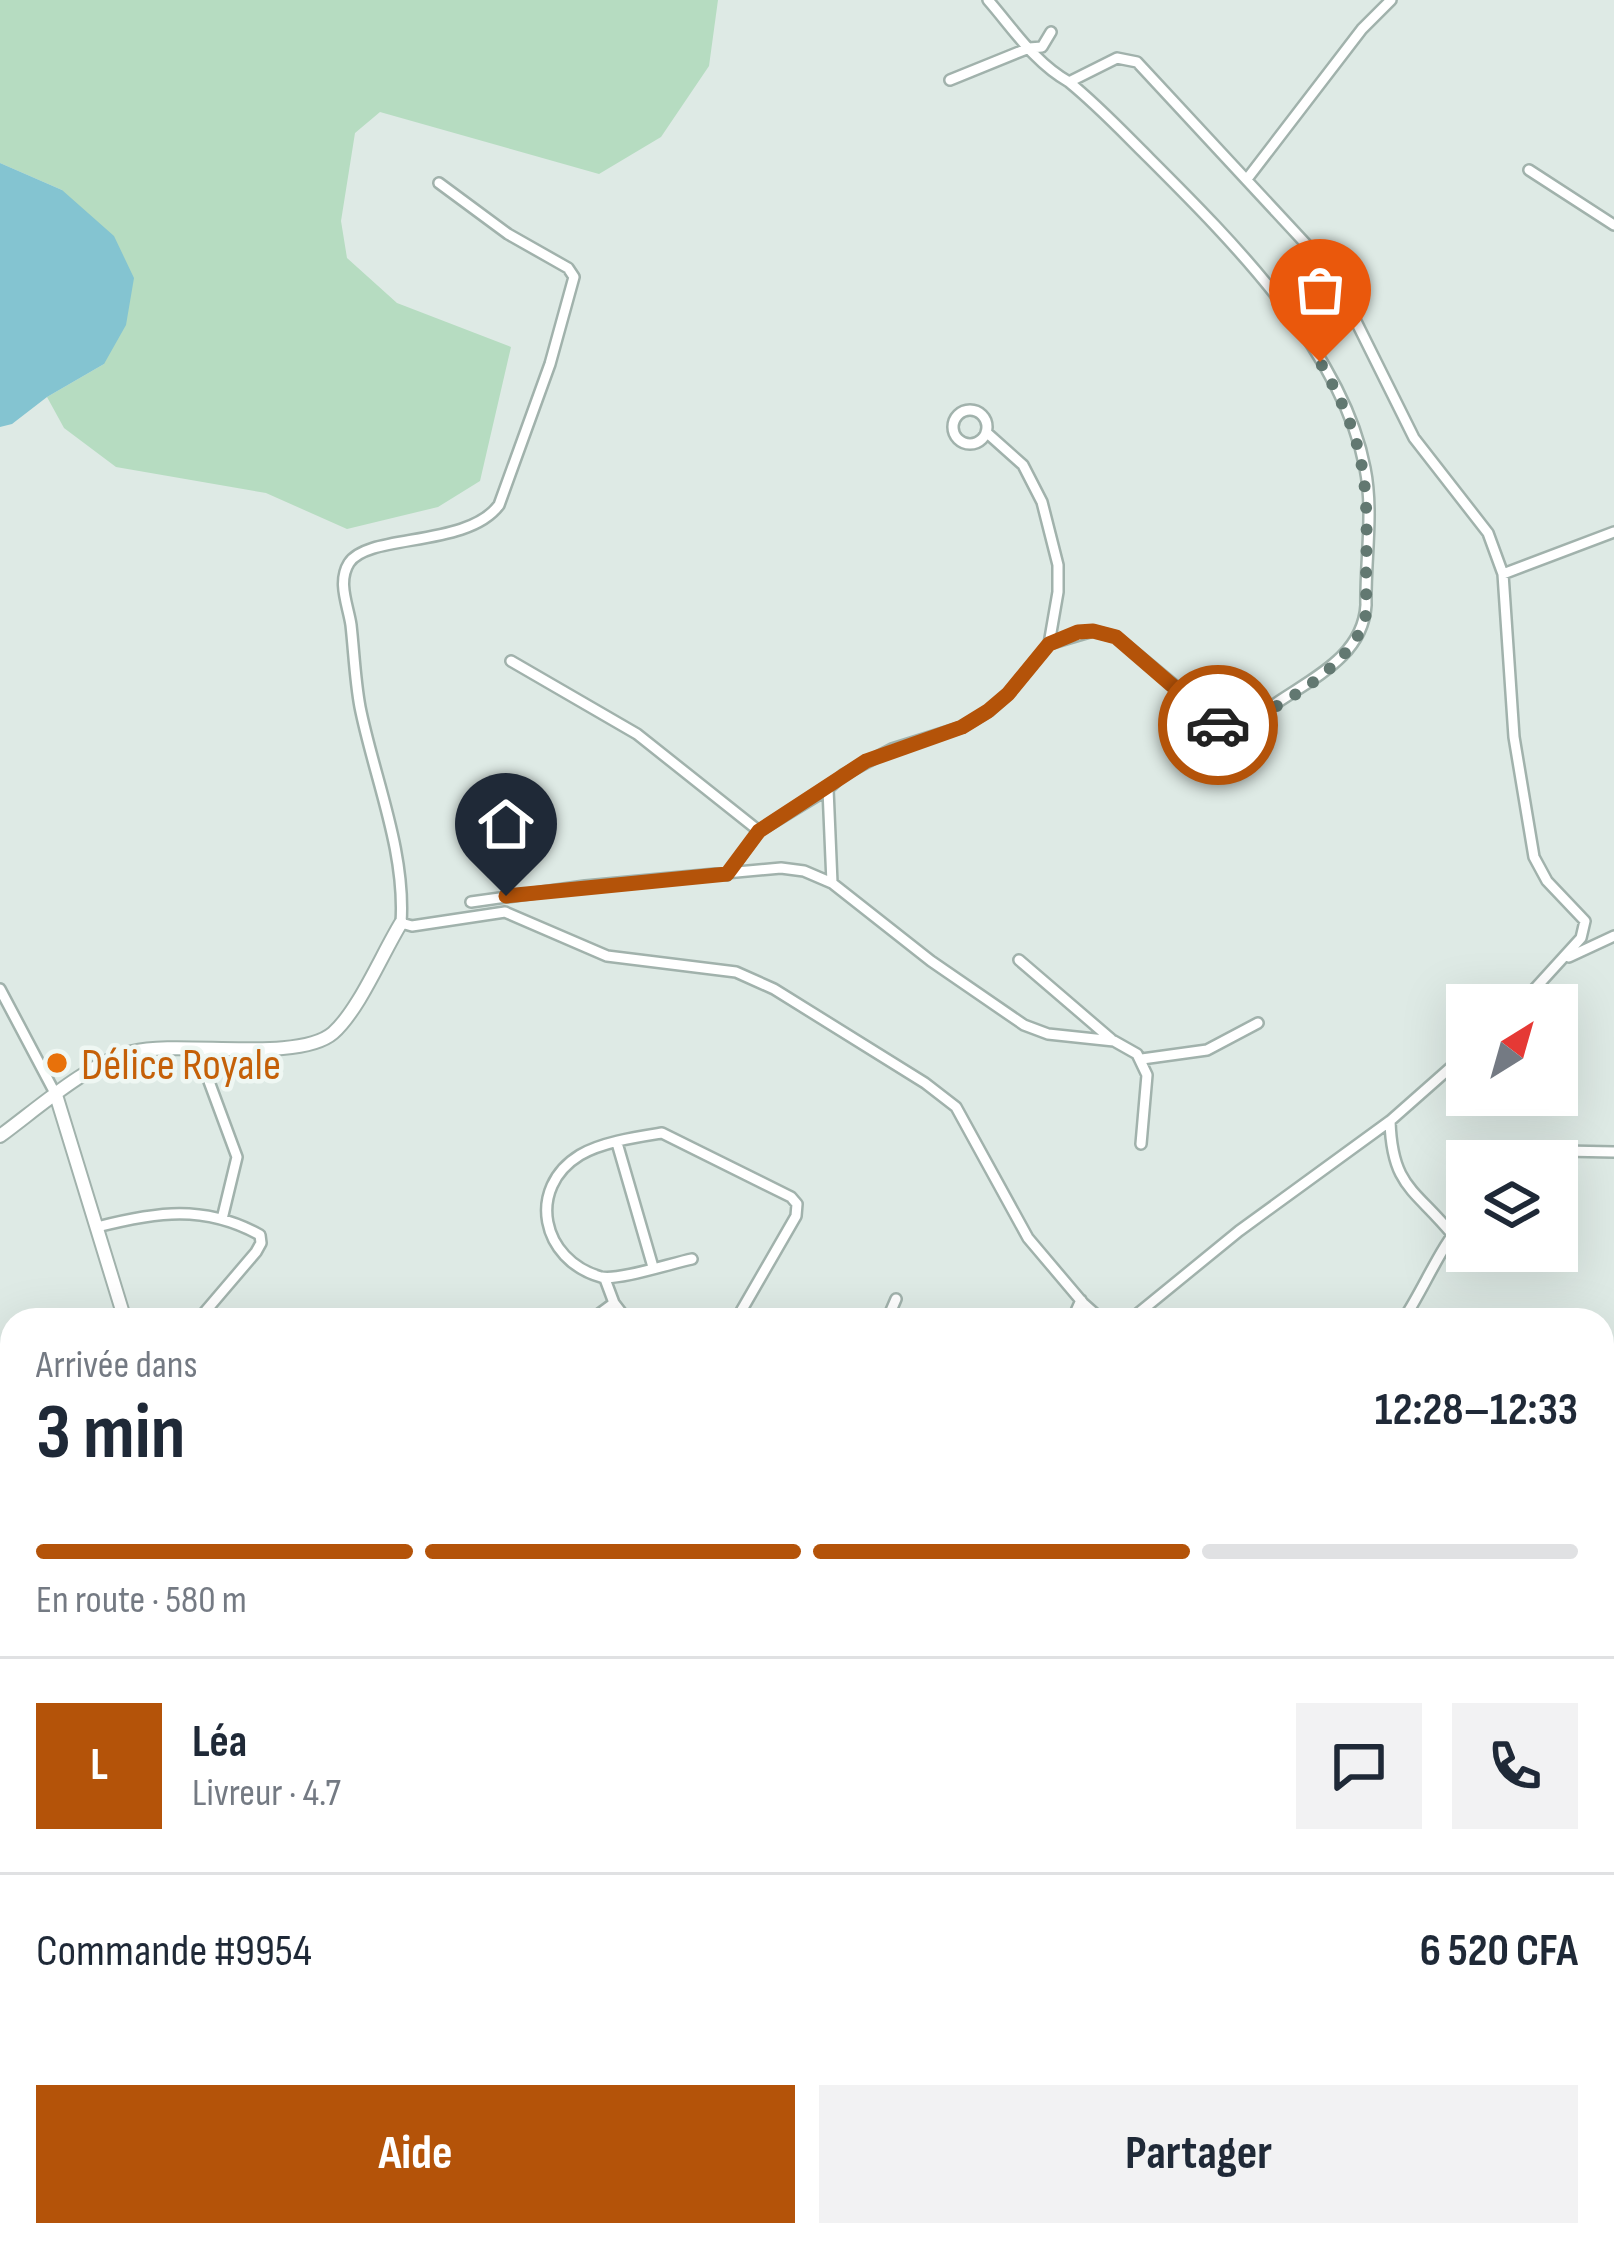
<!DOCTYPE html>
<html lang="fr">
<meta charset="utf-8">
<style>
:root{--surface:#fff;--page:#f2f2f3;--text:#1f2937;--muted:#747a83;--line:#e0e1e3;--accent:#b45309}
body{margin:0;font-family:"Sofia Sans Condensed",sans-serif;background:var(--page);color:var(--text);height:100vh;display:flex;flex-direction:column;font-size:45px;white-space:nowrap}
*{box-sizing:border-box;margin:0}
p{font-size:39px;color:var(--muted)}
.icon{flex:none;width:66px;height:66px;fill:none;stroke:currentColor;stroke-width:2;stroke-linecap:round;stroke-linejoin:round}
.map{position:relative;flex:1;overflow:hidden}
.details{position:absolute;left:0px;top:1308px;width:1614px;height:939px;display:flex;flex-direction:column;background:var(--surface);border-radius:36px 36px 0 0;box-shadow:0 12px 48px #0002}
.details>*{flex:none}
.needle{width:78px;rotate:37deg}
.controls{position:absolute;left:1446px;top:984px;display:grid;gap:24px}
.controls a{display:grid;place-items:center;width:132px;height:132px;border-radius:0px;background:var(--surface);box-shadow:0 12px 48px #0002;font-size:60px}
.pin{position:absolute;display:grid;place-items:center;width:102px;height:102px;color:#fff;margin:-123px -51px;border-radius:50% 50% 50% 0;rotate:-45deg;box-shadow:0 0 12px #0007}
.pin .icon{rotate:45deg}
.courier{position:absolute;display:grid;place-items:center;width:120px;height:120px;margin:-60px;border:9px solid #b45309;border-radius:50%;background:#fff;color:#222;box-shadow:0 3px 15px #0007}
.overview em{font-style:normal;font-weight:700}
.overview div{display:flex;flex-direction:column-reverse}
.overview{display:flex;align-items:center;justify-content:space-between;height:204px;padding:0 36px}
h1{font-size:78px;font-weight:700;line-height:90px}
.bar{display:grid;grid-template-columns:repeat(4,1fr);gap:18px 12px;align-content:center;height:144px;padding:0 36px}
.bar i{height:15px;border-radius:9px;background:var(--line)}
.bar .selected{background:var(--accent)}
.bar p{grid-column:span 4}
.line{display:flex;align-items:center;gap:30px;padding:0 36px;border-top:3px solid var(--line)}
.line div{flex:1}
.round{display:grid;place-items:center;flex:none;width:126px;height:126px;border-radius:0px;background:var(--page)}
.button{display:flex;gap:24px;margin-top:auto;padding:24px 36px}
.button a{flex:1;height:138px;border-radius:0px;background:var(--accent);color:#fff;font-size:48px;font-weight:700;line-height:138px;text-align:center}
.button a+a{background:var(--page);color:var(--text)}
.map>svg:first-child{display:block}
.green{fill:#b6dcc1}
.water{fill:#84c4d1}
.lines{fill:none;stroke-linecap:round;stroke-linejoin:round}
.minor-casing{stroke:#a1b2ac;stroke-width:14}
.tertiary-casing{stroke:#a1b2ac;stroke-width:16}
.minor{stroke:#fff;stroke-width:9}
.tertiary{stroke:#fff;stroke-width:12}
.done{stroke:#627871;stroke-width:12;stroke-dasharray:0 21.6}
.route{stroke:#b45309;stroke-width:15}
.food-dot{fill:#e8710a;stroke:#eff7f3;stroke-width:4.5}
.labels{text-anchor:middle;stroke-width:9;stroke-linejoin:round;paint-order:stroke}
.food-label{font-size:45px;fill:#c56008;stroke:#eff7f3;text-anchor:start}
</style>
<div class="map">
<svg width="1614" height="2246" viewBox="0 0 1614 2246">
<rect width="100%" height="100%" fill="#deeae5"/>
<path class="green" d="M0 0H718L709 66 661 137 599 174 380 112 355 133 341 221 347 258 397 303 511 347 480 481 438 507 347 529 266 493 116 467 64 428 47 397 104 364 62 190 0 163Z"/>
<path class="water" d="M0 163 62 190 114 236 134 278 126 325 104 364 47 397 12 424 0 427Z"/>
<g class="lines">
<g class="minor-casing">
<path id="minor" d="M988 0C1014 30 1035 63 1069 82L1117 58 1137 62 1331 271 1414 438 1488 533 1503 574 1514 737 1534 857 1547 881 1585 921 1581 938 1520 1005
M950 80 1029 48 1042 47 1051 32
M1529 170 1614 225
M1247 179 1362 29 1391 0
M439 183 508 234 568 268 574 277 550 364 499 505C467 548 368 533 349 563 337 582 348 605 351 625 354 652 355 680 360 707 374 777 406 851 401 923L412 926 505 912 607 956 736 972 774 989 925 1083 956 1107 1028 1238 1083 1303 1102 1320
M953 427a17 17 0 1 1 34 0a17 17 0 1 1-34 0Z
M1503 574 1614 532
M1049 644 1093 631 1116 637 1227 729C1246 727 1262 713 1278 702 1315 677 1363 655 1366 605 1365 560 1374 513 1365 468 1342 348 1226 235 1142 151 1118 127 1096 104 1069 82
M511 661 637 734 759 831
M828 789 832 883
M727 875 759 831 828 789 843 775 892 749 962 727 989 711 1008 694 1049 644 1058 592V565L1042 502 1023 465 986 432
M471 902 585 886 781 868 804 871 832 883 931 961 1024 1025 1048 1034 1114 1041 1137 1054 1147 1075 1141 1144
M1569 957 1614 936
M1019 960 1111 1039
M0 989 56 1095
M197 1049 237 1157 222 1219
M1142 1059 1207 1050 1258 1023
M1390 1121C1392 1187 1415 1189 1452 1234
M617 1143 653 1267
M1536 1161 1564 1151 1614 1152
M97 1227C156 1212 204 1204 260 1235L261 1243 256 1252 198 1320
M692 1259C672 1263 618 1281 601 1277 541 1260 526 1188 580 1155 602 1142 637 1137 662 1133L791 1197 797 1204 796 1216 736 1320
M605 1279 614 1303 627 1320
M591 1320 614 1303
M887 1320 896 1299
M1072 1320 1081 1300
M1130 1320 1239 1231 1390 1121 1467 1053
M1403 1320C1425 1287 1440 1246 1467 1217
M1602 1503 1614 1510
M1602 1673 1614 1677
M0 1707 12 1705
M0 1735 12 1772
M1602 1804 1614 1803
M1602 2103 1614 2067
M0 2165 12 2175
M216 2235 217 2246
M907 2235 913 2246
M26 2246 32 2235
M278 2246 282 2235
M1587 2246 1588 2235"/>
</g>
<g class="tertiary-casing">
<path id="tertiary" d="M56 1095 125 1320
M0 1136C37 1109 88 1063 132 1052 180 1040 298 1063 333 1033 359 1010 382 954 401 923"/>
</g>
<use href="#minor" class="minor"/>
<use href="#tertiary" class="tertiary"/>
</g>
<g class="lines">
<path class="done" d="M1218 725 1237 728C1279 706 1337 674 1360 632 1370 615 1365 595 1366 577 1368 485 1368 444 1320 362"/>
<path class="route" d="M506 896 727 874 759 831 866 761 962 727 988 711 1008 694 1049 644 1078 632 1093 631 1116 637 1218 725"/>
</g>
<circle class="food-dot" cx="57" cy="1063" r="12"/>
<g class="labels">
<g class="food-label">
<text x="81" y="1079">Délice Royale</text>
</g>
</g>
</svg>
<div class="controls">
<a><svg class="needle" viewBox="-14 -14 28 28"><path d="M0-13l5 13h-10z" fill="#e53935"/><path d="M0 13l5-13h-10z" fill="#747a83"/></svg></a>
<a><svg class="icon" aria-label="layers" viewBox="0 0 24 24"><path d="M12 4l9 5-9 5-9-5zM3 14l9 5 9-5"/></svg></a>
</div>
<div class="pin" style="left:1320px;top:362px;background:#ea580c"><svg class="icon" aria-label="bag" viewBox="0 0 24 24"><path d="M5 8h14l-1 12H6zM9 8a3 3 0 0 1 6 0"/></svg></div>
<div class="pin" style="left:506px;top:896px;background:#1f2937"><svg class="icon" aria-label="home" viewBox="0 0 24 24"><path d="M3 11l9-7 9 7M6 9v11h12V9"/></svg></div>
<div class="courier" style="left:1218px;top:725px"><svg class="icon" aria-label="car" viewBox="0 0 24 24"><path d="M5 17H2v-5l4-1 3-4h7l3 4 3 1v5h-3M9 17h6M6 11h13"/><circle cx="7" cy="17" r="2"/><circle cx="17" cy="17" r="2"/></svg></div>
<section class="details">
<div class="overview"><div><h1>3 min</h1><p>Arrivée dans</p></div><em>12:28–12:33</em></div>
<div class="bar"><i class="selected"></i><i class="selected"></i><i class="selected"></i><i></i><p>En route · 580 m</p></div>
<div class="line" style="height:216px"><b class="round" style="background:var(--accent);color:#fff">L</b><div><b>Léa</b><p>Livreur · 4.7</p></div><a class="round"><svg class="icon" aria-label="chat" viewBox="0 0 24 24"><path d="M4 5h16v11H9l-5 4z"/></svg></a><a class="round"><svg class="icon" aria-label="phone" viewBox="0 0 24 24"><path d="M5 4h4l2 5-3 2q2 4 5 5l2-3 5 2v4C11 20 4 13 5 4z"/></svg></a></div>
<div class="line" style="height:156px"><div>Commande #9954</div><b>6 520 CFA</b></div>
<div class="button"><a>Aide</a><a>Partager</a></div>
</section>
</div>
